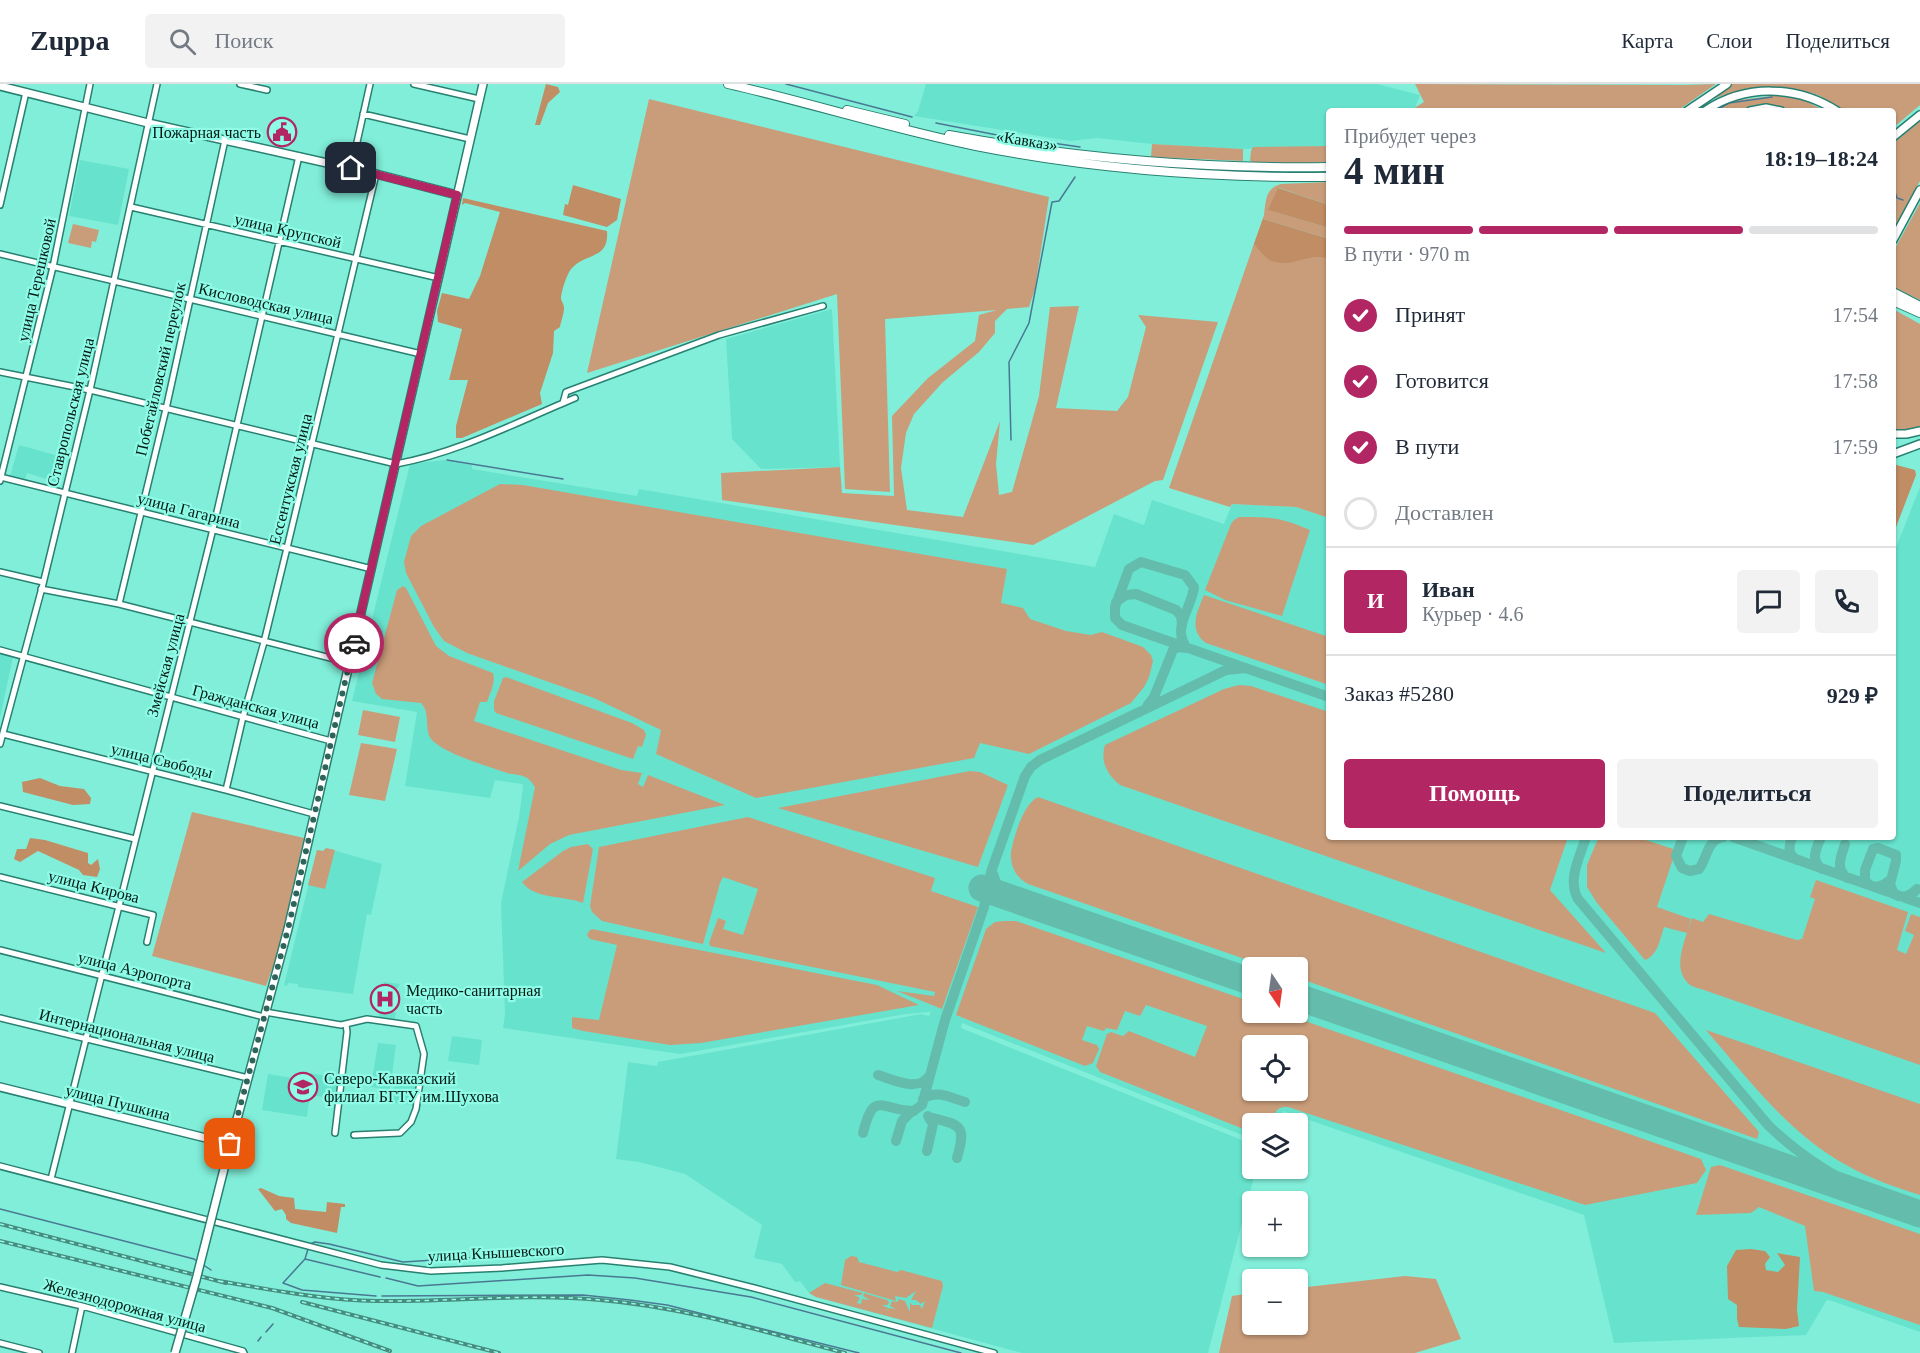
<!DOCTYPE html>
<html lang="ru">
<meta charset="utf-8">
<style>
:root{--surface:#fff;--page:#f2f2f3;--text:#1f2937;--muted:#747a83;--line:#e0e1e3;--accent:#b12663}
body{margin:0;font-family:"Times New Roman",serif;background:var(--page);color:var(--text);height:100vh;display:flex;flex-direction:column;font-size:22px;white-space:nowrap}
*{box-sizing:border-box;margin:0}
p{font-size:20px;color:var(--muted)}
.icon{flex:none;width:33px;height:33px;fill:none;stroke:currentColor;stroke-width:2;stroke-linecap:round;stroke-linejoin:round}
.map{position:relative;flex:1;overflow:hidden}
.panel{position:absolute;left:1326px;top:24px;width:570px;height:732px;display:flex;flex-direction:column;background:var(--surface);border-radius:6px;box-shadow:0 2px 4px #0004}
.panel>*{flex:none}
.needle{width:39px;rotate:167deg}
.buttons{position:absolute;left:1242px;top:873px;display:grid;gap:12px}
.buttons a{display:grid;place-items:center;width:66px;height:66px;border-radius:6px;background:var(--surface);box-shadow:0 2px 4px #0004;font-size:30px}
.pin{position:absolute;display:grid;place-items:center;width:51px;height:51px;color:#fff;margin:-26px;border-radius:12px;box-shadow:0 3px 9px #0006}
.courier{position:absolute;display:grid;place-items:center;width:60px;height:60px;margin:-30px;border:4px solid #b12663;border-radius:50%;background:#fff;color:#222;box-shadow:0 2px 8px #0007}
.summary em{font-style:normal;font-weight:700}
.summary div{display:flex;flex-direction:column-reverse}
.summary{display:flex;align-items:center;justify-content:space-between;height:102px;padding:0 18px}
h1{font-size:39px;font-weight:700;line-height:45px}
.bar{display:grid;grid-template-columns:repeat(4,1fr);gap:9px 6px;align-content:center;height:72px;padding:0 18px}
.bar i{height:8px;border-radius:4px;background:var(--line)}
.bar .current{background:var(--accent)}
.bar p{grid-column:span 4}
.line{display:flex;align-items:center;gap:15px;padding:0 18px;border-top:2px solid var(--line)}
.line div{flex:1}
.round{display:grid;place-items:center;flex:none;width:63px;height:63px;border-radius:6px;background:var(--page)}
ol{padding:0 18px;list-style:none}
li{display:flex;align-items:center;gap:18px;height:66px}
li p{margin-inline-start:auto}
li .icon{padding:6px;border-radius:50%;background:var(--accent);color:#fff;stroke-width:4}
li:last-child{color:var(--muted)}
li i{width:33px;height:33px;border:3px solid var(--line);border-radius:50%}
.button{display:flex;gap:12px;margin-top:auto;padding:12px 18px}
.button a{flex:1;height:69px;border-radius:6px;background:var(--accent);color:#fff;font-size:24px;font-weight:700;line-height:69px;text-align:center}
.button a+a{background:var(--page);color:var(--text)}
header{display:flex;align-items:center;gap:36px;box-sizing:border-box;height:84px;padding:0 30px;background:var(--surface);border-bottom:2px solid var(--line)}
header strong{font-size:28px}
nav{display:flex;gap:33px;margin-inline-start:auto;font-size:21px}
.search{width:420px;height:54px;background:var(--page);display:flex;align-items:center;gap:15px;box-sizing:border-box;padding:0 21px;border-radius:6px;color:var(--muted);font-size:22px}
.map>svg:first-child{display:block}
.built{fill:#67e3cd;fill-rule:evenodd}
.green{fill:#c99d7a;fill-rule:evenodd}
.forest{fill:#c18d64}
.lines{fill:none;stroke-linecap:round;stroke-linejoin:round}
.stream{stroke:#497893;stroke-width:1.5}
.taxiway{stroke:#64bdac;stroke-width:10}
.runway{stroke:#64bdac;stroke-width:27}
.minor-casing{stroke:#288071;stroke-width:8}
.major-casing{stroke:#288071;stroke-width:10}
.highway-casing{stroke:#288071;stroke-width:10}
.minor{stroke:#fff;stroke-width:5}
.major{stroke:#fff;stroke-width:7}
.highway{stroke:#fff;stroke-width:8}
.rail-casing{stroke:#478c7f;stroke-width:4}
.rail{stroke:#8efce6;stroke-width:1.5;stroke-dasharray:4.5;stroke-linecap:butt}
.major-bridge-casing{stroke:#288071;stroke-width:10;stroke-linecap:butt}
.major-bridge{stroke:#fff;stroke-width:7}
.done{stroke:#2f645a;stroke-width:6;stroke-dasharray:0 10.8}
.route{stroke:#b12663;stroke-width:8}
.labels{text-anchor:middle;stroke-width:4.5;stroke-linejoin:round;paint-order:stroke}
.poi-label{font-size:16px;fill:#031a16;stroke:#8efce6;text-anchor:start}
.street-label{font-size:16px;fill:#031a16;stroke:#8efce6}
</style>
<header>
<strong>Zuppa</strong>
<div class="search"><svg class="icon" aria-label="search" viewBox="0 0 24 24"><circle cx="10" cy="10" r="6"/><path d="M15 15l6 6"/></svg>Поиск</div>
<nav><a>Карта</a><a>Слои</a><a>Поделиться</a></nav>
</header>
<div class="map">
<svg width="1920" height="1269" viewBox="0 0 1920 1269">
<rect width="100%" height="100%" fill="#81eed9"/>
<path class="built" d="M926 0H1377L1420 11 1414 27H1329V62L1243 65 1152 60 1097 54 1071 57 914 32 918 27Z
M80 76 129 85 118 141 69 132Z
M832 225 840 383 761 385 732 355 726 255Z
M19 361 66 374 59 399 27 389 25 395 10 392Z
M444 376 472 381V385L637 412 639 405 1095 483 1114 430 1144 441 1152 416 1224 440 1232 420 1296 423 1329 434V753H1893V471L1920 403V1248L1829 1216 1826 1217 1806 1251 1614 1259 1584 1131 1283 1027 1279 1039 1252 1040V1055L962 939 961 944 1252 1060V1084L1256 1085 1208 1269H1022L816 1213 809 1209 800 1197 795 1198 782 1180 754 1174 762 1141 685 1090 639 1078 616 1075 628 978 657 982 658 978 921 930 929 932 931 928 906 930 680 970 503 944 505 930 501 819 519 733 523 702 522 700 495 696 490 714 405 702 417 628 352 617 410 380ZM1252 884H1298V928H1252ZM1252 962H1298V1006H1252Z
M0 570 13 573 0 634Z
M326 764 382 780 371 831 367 830 353 910 298 903V900L288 899 287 902 284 901 317 766 323 767Z
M384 898 400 900 394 910 393 918V928L396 929 395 935 379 933 381 918 377 917 378 910H382Z
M452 952 482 956 479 981 448 977Z
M378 959 396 961 390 1006 371 1003Z
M302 988 341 994 337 1015 310 1011 307 1033 262 1026 268 990 300 995Z
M418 993 414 1021 394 1019 391 1014 394 1003 400 997 405 994Z"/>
<path class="green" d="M1415 0 1686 1 1716 0 1677 27H1414L1416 23 1424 18Z
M1732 0H1920V21L1893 44V27C1878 27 1861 29 1846 27 1837 26 1827 15 1818 11 1783 0 1748 2 1713 15Z
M1780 11 1801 15 1826 27H1792L1775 22 1757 21 1740 27H1712L1732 17Z
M649 15 1049 113 1035 205 1029 223 1007 225 995 237V249L979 268 943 298 914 330 906 349 901 384 907 426 963 433 1000 337 996 380 999 411 1012 408 1039 312 1050 223 1079 222 1056 324 1117 327 1128 313 1146 243 1138 231 1218 238 1163 396 1155 397 1033 461 722 416 721 389 840 383 842 409 894 412 892 332 928 294 975 257 979 231 997 226 885 235 890 408 845 405 837 210 587 289Z
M1920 36V97L1893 147V60Z
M1152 60 1243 65V77L1151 73Z
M1329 62V78L1263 81 1250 77 1251 67 1253 63Z
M1329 98V121L1279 104 1269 126 1329 144V155L1263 135 1318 171 1329 175V434L1296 423 1232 420 1230 423 1169 404 1264 131C1266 117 1265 104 1281 100Z
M1920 119V216L1893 203V168Z
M73 140 99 146 96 158 92 157 91 164 68 159Z
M1893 225 1920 240V344L1906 347 1893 346Z
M500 400 523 401 1007 485 1001 519 1023 524 1030 535 1066 547 1091 551 1102 548 1143 563 1151 571 1153 577 1149 593 1144 603 1131 619 1029 670 980 659 974 674 756 714 656 670 661 646 594 614 467 569 444 557 434 543 406 489 404 478 411 452 421 442Z
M1239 433C1270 433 1281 433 1310 446L1282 532 1225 516 1205 506 1231 440 1234 436Z
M403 502 406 504 436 562 449 572 493 589C496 598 490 609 487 618H480L474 637 621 686 642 689 638 700 643 703 648 691 725 721 569 751 550 760 518 787 535 703C532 699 530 695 525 693 520 690 513 691 507 689 485 681 451 672 434 658 422 648 432 630 421 619L382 615 376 610 372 599 397 506Z
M1204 511 1329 553V601L1206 559C1188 546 1197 528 1204 511Z
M506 593 632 639 644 646 646 651 642 663 638 662 633 675 496 629 494 626V617L503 594Z
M1239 601 1251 602 1329 628V753H1568L1550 806 1606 869 1120 701C1107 690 1100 678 1105 661L1224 605Z
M363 626 400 633 395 658 358 651Z
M361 659 397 665 385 717 349 711Z
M970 687 980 688 1008 701 978 783 778 724Z
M1038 713 1655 929 1759 1048 1757 1055 1298 894V884L1268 883 1028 800C1016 794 1010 782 1011 768 1014 753 1023 720 1038 713Z
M192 728 304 754 278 869 266 902 152 872Z
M748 733 935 794 931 807 978 823 942 925 897 907 934 912 935 908 710 862 709 859 718 834 726 837 723 845 743 851 758 805 723 793 720 799 703 860 602 837 592 828 590 822 599 763Z
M1602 753H1637L1676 766 1657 823 1691 835 1687 849 1664 843C1660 855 1658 871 1645 876L1597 819 1587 803V781L1597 757Z
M588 760 593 765 583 819C564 811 535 816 522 798L563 767 571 763Z
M326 764 335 766 325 805 308 801 317 766 323 767Z
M1816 796 1908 828 1897 866 1906 870 1914 851 1905 847 1911 830 1920 833V981L1704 906C1700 905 1694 903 1690 901 1670 885 1686 854 1692 834L1703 838 1709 830 1797 856 1802 855 1815 815 1810 813Z
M1004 837H1016L1252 918V928L1282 929 1701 1075 1706 1086 1697 1099 1585 1121 1288 1023C1276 1022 1275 1029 1271 1039L1252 1040V1047L1246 1046 1100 988 1096 982 1107 950 1111 948 1123 952 1129 947 1195 973 1207 942 1146 921 1140 932 1125 927 1117 946 1106 944 1104 947 1087 942 1082 956 1097 961 1099 965 1093 979 1085 982 956 931 986 845 995 838ZM1252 962H1298V1006H1252Z
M592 845 877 901 919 921 701 959 670 961 583 947 572 944V933L599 936 617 861 590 855 587 851 589 847Z
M1706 946 1920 1020V1111C1895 1103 1871 1095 1848 1082 1789 1050 1749 996 1706 946Z
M1720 1081 1920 1150V1241L1823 1208 1814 1207 1805 1142 1759 1123 1751 1129 1696 1131 1711 1083Z
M851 1172 857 1173 859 1178 897 1188 901 1186 942 1197 943 1202 932 1244 816 1213 809 1209 825 1199 863 1209 861 1211H854L860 1214 857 1219 861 1220 862 1215 870 1216 863 1212 864 1209 887 1216 889 1218 888 1221H882L888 1224 887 1227 889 1224 896 1225 890 1222 892 1217 897 1218 899 1215 905 1217 910 1228V1218L912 1221H920L922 1225 925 1217 921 1220 916 1216H911L916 1207 906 1214 895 1212 896 1217 841 1201 845 1176Z
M1405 1192 1436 1195 1461 1255 1415 1269H1219L1232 1212 1252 1209V1240H1298V1204Z"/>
<path class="forest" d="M546 0 558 3 560 8 548 19 540 41H535Z
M573 101 621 115 617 136 607 143 563 131 565 120 568 121Z
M1278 104 1329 121V144L1268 126Z
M463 114 607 147C609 176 587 168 572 184 567 189 561 208 561 215 562 218 564 221 564 224 564 230 561 237 560 243L554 247 553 269 540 309 542 320 462 354H456V342L468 296H449L462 245 438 238 437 227 442 209 469 215 480 192 500 128 465 119 462 121Z
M1263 135 1329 155V175C1308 167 1293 185 1272 177 1265 175 1259 165 1254 160Z
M1893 380 1915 386 1916 391 1893 451Z
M40 694 60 702 84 705 91 714 90 720 73 721 23 708 22 698Z
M30 754 45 756 88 769V779L91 781 98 775 100 785 97 793 83 791 79 786 38 767 20 778 14 775 17 765H26Z
M261 1104 279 1112 294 1114 295 1125 326 1128 327 1118 345 1120V1123H341L337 1149 291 1139 286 1135V1131L282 1125 275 1127 258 1105Z
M1751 1165 1765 1167 1770 1173 1765 1180 1766 1186 1778 1188 1785 1181 1777 1169 1800 1173 1797 1226 1799 1242 1786 1245 1739 1243 1737 1235V1221L1728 1215 1727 1182 1736 1166Z"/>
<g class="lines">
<path class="stream" d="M786 0 912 33
M1715 27 1729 19 1772 13
M936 39 997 51 1080 63
M1893 102 1897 114 1903 116
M1011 356 1009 278 1029 239 1052 118 1059 117 1075 93
M447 376 563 395
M0 1125 194 1175 198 1178
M310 1160 315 1158 329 1160 403 1178 498 1172
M308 1165 305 1175 283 1199 302 1206 376 1212
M305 1175 380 1193
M202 1180 211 1186
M386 1194 418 1202 588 1191 635 1194 751 1213 961 1269
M382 1212 583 1211 630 1216 667 1221 859 1269
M266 1248 273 1240
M258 1257 261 1253"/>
<path class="taxiway" d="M1116 518 1126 511 1136 510 1176 526 1181 532 1182 541
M1147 622 1154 613 1173 566 1178 563 1187 564C1171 544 1192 524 1194 503L1185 491 1141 478 1129 485 1115 523V534L1122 541 1329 613
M1586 753C1580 773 1567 795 1578 815L1768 1041C1804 1076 1838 1094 1882 1117
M1733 753 1920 819
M1792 753C1789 762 1787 770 1797 776
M1821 753C1816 765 1810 776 1822 785
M1845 760C1841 773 1835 784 1847 794
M1682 784 1690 787 1699 785C1708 773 1706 757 1723 753
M1682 784 1676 772 1683 753
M993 790 998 804 1008 813
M1890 796C1881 804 1872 806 1865 796V786L1873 765 1878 764 1896 771V777L1890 800 1894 810C1902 815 1911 812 1917 805
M878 991C894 996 919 1009 930 991
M923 1015C936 1005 951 1014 965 1018
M929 1033C960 1041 967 1040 957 1074
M863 1049C874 1004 882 1027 914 1027
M896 1057 902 1037 909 1030 922 1021 945 936 984 823 991 788 1025 692 1031 683 1040 676 1226 586 1246 584
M927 1067 933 1040 928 1032"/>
<path class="runway" d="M982 804 1252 898
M1298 913 1920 1130"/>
<g class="minor-casing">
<path id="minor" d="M240 0 267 6
M414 0 479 15
M363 30 470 55
M351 85 370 0
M0 121 26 8
M131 123 439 194
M0 170 421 270
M0 288 90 306 396 380C458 369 517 338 575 314
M563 319 566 308 719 251 823 222
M0 393 372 485
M0 397 53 183 90 0
M0 488 43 498
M41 505 119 520 350 579
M119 520 166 325 225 56
M0 566 331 657
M3 650 226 706 314 730
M0 660 43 500 90 306 157 0
M226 706 243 633 264 558 287 464 376 90
M0 722 135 755
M0 793 153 831 147 858
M0 866 264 933
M265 928 341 941 367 935 416 942 424 970 416 1025 411 1038 400 1049 354 1051
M0 934 248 994
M335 1049 347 948 346 940
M0 1082 381 1181 431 1187 502 1184 602 1176 670 1183 754 1204 994 1269
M51 1095 213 445 299 72
M0 1203 82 1222 243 1267 244 1269
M0 1259 39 1269
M72 1269 82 1222"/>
</g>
<g class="major-casing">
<path id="major" d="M0 2 148 39 376 90 457 111
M1687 27 1727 0
M1705 27C1745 0 1796 1 1837 27
M1750 27 1766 24 1781 27
M1893 53 1920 31
M1893 156 1920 106
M1893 350H1906L1920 347
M1893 370 1920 360
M0 1003 230 1060
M229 1065 288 845 483 0"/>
</g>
<g class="highway-casing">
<path id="highway" d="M728 0C811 19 892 45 976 62 1092 85 1211 94 1329 93
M847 26 905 40
M949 51C1074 74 1202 85 1329 83
M1893 208 1920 222
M1893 217 1920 229"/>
</g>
<use href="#minor" class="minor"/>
<use href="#major" class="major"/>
<use href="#highway" class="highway"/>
<g class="rail-casing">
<path id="rail" d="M0 1140 226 1199
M0 1157 272 1224 390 1267
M219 1197C273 1206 322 1216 377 1217 451 1218 526 1209 600 1216 684 1223 765 1248 845 1269
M302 1218 499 1269"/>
</g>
<use href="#rail" class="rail"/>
<g class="major-bridge-casing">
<path id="major-bridge" d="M175 1269 196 1196 229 1065"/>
</g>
<use href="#major-bridge" class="major-bridge"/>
</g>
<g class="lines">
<path class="done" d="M230 1060 288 845 354 559"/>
<path class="route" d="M351 84 457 111 354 559"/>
</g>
<defs>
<g id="civic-ring" transform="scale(1.5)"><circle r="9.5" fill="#8efce6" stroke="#b12663" stroke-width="1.5"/><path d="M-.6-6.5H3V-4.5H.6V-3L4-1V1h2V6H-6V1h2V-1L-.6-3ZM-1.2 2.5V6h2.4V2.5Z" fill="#b12663"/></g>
<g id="hospital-ring" transform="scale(1.5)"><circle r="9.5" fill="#8efce6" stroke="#b12663" stroke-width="1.5"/><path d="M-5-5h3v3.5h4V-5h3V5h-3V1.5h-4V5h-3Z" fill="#b12663"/></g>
<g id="university-ring" transform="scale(1.5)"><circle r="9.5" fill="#8efce6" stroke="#b12663" stroke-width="1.5"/><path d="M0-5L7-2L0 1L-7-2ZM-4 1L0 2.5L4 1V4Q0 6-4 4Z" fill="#b12663"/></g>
</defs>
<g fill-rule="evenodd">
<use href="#civic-ring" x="282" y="48"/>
<use href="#hospital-ring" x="385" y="915"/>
<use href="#university-ring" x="303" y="1003"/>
</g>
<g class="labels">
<g class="poi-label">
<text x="261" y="54" text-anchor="end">Пожарная часть</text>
<text x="406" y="912">Медико-санитарная<tspan x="406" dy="18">часть</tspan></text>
<text x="324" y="1000">Северо-Кавказский<tspan x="324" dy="18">филиал БГТУ им.Шухова</tspan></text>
</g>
<g class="street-label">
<text transform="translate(1027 56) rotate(9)" y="6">«Кавказ»</text>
<text transform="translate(288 146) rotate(13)" y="6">улица Крупской</text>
<text transform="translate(36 196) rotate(-77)" y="6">улица Терешковой</text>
<text transform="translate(266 219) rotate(13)" y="6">Кисловодская улица</text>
<text transform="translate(160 285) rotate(-77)" y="6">Побегайловский переулок</text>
<text transform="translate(70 328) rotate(-76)" y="6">Ставропольская улица</text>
<text transform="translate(290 395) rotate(-76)" y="6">Ессентукская улица</text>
<text transform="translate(189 426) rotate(14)" y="6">улица Гагарина</text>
<text transform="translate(165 581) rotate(-75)" y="6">Змейская улица</text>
<text transform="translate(256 622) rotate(15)" y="6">Гражданская улица</text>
<text transform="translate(162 676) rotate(14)" y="6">улица Свободы</text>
<text transform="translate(94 802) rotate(14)" y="6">улица Кирова</text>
<text transform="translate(135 886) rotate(14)" y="6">улица Аэропорта</text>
<text transform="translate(127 951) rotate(14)" y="6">Интернациональная улица</text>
<text transform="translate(118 1018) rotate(14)" y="6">улица Пушкина</text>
<text transform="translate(496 1168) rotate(-3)" y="6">улица Кнышевского</text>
<text transform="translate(125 1221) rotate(15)" y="6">Железнодорожная улица</text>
</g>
</g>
</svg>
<div class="buttons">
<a><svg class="needle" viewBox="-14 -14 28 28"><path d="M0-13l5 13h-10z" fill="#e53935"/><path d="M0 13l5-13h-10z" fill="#747a83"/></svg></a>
<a><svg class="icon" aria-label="locate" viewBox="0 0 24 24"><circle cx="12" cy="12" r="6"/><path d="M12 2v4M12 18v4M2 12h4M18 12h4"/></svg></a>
<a><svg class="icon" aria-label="layers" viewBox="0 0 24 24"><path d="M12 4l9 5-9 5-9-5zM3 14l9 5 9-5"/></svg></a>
<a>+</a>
<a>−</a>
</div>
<div class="pin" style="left:230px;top:1060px;background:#ea580c"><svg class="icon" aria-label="bag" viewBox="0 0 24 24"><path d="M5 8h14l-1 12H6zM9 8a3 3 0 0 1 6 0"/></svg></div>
<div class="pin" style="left:351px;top:84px;background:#1f2937"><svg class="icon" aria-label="home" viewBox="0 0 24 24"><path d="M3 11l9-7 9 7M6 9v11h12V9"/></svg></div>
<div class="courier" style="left:354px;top:559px"><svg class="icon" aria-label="car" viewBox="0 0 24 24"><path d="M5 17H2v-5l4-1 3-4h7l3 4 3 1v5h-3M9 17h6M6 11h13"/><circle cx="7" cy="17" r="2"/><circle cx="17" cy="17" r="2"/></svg></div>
<section class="panel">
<div class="summary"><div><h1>4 мин</h1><p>Прибудет через</p></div><em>18:19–18:24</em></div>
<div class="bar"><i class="current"></i><i class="current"></i><i class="current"></i><i></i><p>В пути · 970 m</p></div>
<ol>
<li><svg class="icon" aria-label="check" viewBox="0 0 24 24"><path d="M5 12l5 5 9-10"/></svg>Принят<p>17:54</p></li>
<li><svg class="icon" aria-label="check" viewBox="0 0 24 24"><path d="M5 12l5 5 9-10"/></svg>Готовится<p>17:58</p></li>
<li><svg class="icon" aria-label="check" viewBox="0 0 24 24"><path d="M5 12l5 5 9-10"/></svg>В пути<p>17:59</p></li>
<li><i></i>Доставлен</li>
</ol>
<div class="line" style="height:108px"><b class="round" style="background:var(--accent);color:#fff">И</b><div><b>Иван</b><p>Курьер · 4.6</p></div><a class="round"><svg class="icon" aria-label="chat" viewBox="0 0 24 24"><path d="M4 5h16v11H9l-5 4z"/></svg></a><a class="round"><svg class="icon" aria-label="phone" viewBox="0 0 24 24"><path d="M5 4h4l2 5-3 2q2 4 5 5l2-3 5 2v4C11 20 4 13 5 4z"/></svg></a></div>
<div class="line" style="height:78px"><div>Заказ #5280</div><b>929 ₽</b></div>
<div class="button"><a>Помощь</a><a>Поделиться</a></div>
</section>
</div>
